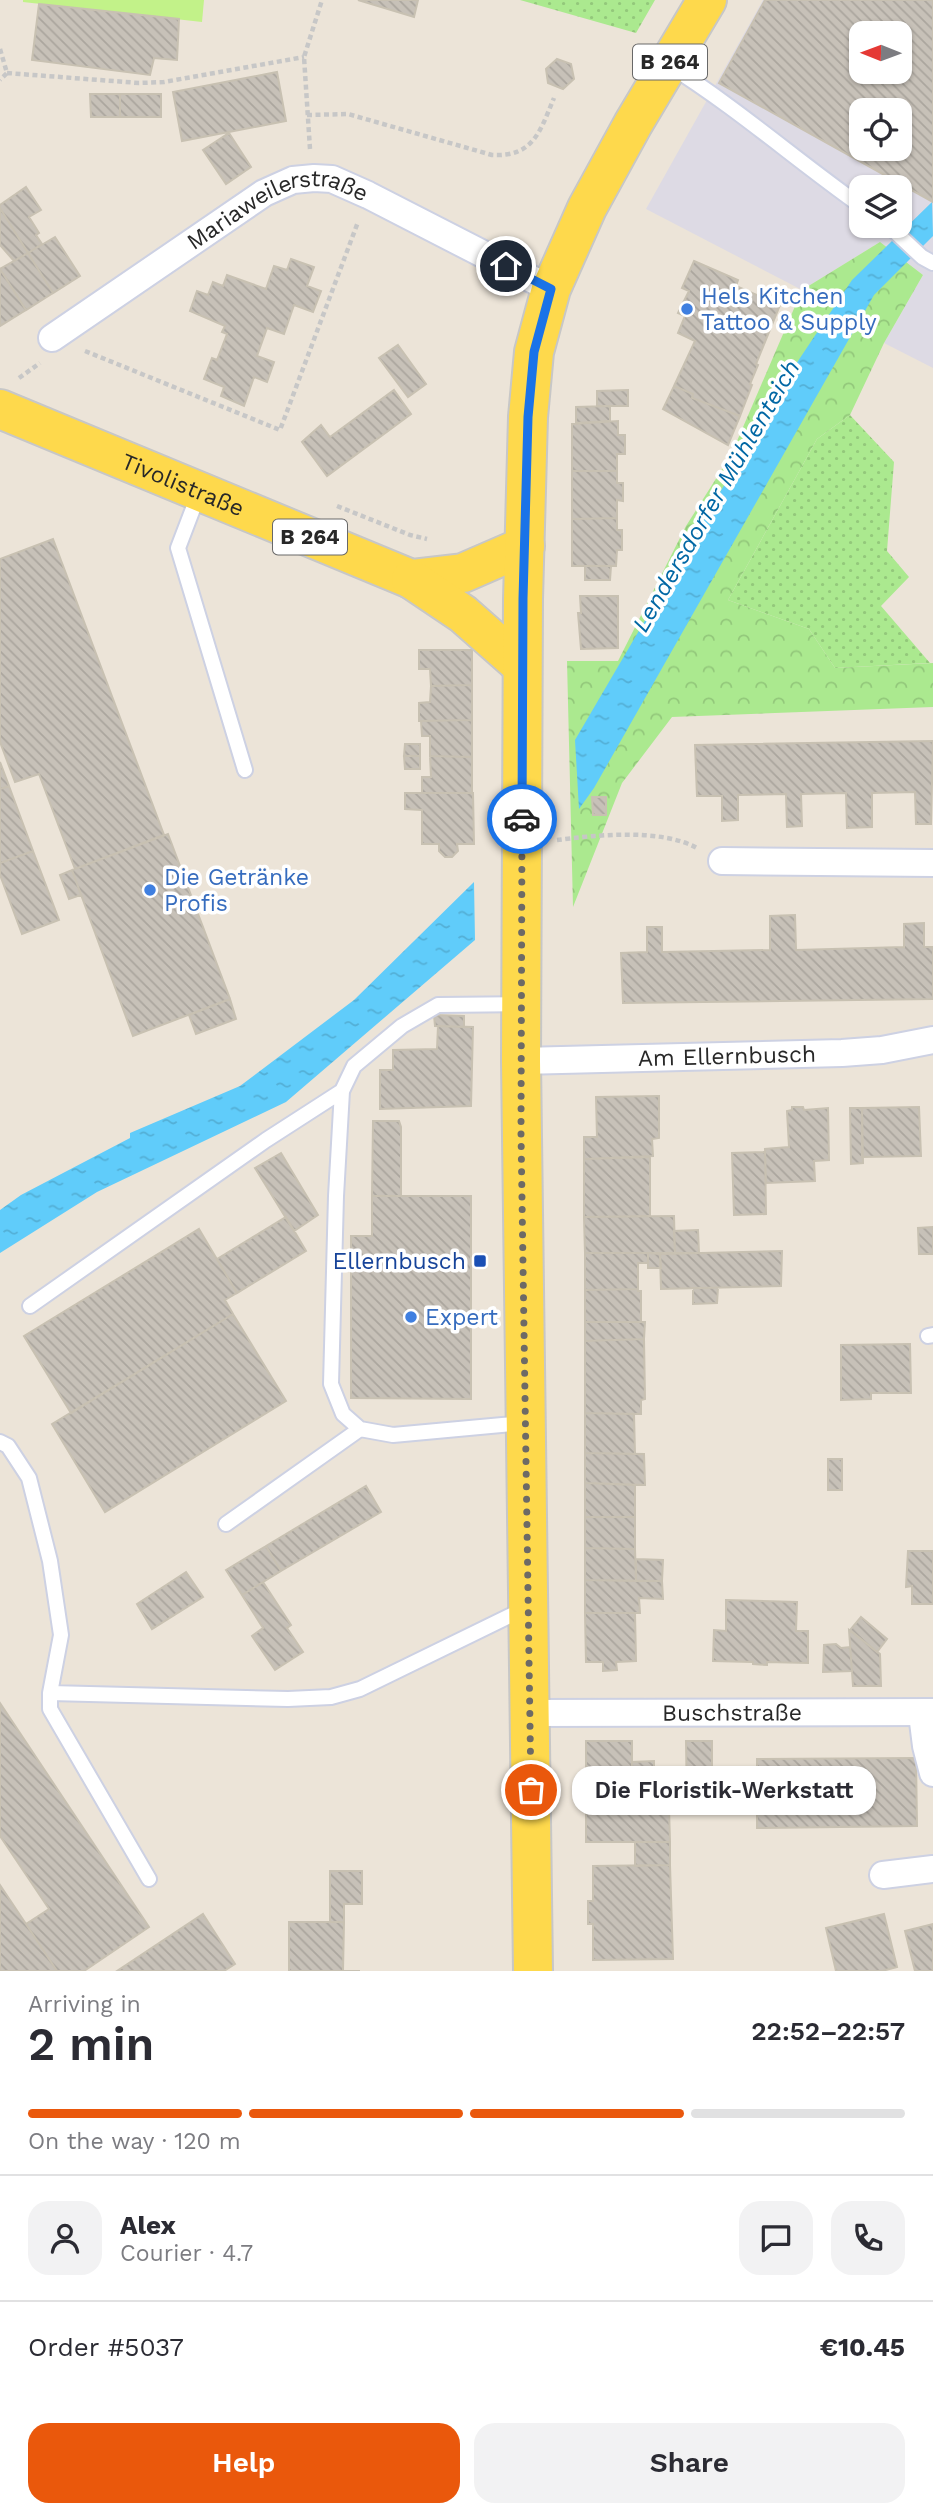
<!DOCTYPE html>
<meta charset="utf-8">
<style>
:root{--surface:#fff;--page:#f2f2f3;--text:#2b2b33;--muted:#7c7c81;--line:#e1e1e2;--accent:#ea580c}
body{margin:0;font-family:"Work Sans",sans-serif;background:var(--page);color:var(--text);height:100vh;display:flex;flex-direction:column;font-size:26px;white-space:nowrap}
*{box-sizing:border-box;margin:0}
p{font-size:23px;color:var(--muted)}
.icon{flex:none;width:38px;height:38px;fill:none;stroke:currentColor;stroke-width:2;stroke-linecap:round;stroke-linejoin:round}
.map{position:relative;height:1971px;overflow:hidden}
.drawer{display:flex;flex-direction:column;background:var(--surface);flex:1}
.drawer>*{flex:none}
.needle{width:46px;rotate:271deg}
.controls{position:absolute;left:849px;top:21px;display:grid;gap:14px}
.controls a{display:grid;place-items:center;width:63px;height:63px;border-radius:14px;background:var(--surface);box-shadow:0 2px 5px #0004;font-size:35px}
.pin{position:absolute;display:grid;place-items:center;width:60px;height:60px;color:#fff;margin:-30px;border:4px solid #fff;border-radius:50%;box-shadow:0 2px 7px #0007}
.courier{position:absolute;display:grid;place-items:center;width:70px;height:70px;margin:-35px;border:5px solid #1a73e8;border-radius:50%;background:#fff;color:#222;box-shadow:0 2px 9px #0007}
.bubble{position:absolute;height:49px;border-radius:21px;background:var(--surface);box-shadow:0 2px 5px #0004;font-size:23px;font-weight:600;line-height:49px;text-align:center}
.headline em{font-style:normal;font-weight:600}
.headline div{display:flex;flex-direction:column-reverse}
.headline{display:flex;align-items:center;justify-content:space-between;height:119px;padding:0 28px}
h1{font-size:46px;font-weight:600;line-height:52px}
.bar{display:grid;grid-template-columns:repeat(4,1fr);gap:10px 7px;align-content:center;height:84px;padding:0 28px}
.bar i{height:9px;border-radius:5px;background:var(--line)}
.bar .current{background:var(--accent)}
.bar p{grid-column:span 4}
.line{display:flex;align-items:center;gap:18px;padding:0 28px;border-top:2px solid var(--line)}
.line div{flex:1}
.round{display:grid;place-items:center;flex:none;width:74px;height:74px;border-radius:21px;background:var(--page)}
.cta{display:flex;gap:14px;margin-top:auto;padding:14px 28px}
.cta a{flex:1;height:80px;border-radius:21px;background:var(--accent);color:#fff;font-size:28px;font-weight:600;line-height:80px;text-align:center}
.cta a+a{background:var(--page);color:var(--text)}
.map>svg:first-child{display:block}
.industrial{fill:#dddae4;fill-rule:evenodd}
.grass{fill:url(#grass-dots)}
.forest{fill:url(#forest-crowns)}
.pitch{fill:#c2f289}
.water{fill:url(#water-ripples)}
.building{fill:url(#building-back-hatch);stroke:#c8c1b2;stroke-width:2;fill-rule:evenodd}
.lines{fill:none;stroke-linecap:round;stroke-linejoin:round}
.service-casing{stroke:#cdd1e3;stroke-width:18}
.minor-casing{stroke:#cdd1e3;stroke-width:30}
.primary-casing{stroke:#c7c7c7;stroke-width:42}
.path{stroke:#c7c7c7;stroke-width:4.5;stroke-dasharray:5 3.5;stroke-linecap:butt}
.service{stroke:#fff;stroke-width:14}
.minor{stroke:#fff;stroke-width:26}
.primary{stroke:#fed94c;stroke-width:38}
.done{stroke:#6d6a66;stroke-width:7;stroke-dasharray:0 12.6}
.route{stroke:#1a73e8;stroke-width:9}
.shop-dot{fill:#3f7fe0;stroke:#fff;stroke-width:2.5}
.transit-dot{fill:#1a4fb4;stroke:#fff;stroke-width:2.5}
.labels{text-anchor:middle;stroke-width:7;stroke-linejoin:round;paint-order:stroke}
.shield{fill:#fff;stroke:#686868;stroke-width:2}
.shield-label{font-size:21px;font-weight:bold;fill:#282828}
.street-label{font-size:23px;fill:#282828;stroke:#fff}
.shop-label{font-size:23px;fill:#366cbe;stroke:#fff;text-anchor:start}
.transit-label{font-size:23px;fill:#164399;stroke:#fff;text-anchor:end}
.water-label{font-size:24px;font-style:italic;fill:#0167a4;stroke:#fff}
</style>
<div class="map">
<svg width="933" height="1971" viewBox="0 0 933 1971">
<defs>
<pattern id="grass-dots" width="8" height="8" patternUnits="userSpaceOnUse" patternTransform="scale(1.75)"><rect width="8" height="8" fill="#abe98f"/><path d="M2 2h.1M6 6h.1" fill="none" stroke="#93c87b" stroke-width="1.8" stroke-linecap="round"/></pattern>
<pattern id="forest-crowns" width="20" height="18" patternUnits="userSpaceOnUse" patternTransform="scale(1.75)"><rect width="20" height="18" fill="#abe98f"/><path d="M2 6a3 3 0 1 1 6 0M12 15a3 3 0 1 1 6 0" fill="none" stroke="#93c87b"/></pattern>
<pattern id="water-ripples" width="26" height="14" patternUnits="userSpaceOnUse" patternTransform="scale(1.75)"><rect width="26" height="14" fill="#60ccfa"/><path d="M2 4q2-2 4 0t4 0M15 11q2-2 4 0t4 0" fill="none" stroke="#53afd6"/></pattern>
<pattern id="building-back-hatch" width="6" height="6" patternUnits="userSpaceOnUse" patternTransform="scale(1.75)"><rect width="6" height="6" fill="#c7c1b8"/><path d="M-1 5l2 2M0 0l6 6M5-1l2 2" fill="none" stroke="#aba69e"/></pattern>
</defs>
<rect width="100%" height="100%" fill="#ece4d8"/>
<path class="industrial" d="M763 0H933V368L884 343 923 275 880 242 802 290 646 209ZM861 33H900V72H861ZM861 110H900V149H861ZM861 187H900V226H861Z"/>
<path class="grass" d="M520 0H655L636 33Z
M850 415 894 462 887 551 909 577 881 606 930 663 835 668 809 629 728 600 817 439Z"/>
<path class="forest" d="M880 242 923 275 884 343 850 415 817 439 728 600 809 629 835 668 933 663V707L672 717 622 783 573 907 567 661H618L686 526 731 455 802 290Z"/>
<path class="pitch" d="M23 0H204L202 22 23 2Z"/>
<path class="water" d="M932 202 933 236 874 295 594 788 579 809 575 740 788 376 852 280Z
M474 882 475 940 286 1102 97 1192 0 1253V1210L21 1195 130 1138V1133L240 1086 354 1000Z"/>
<path class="building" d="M358 0H418L414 17Z
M765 0H933V202L719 83ZM861 33H900V72H861ZM861 110H900V149H861Z
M39 4 179 19 177 60 154 58 150 75 32 60Z
M557 59 571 64 574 79 563 89 548 83 546 69Z
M277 72 286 121 182 141 173 92Z
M90 94H120V117H91Z
M120 94H161V117H120Z
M229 133 251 167 226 184 203 150Z
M26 187 41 210 29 217 39 233 36 235 42 244 28 253 0 208V205Z
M0 208 28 253 14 261 0 245Z
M55 237 80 276 53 293 28 253Z
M28 253 53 293 26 310 0 269Z
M291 259 314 267 307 286 321 291 313 312 294 305 284 334 267 328 257 356 274 362 267 382 254 377 244 406 221 396 224 387 204 379 212 358 217 360 227 334 222 332 225 326 190 311 197 291 208 295 213 282 223 286 227 275 266 289 274 266 287 270Z
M694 261 738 280 736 286 780 305 756 364 758 365 750 384 752 385 740 416 692 398 693 394 674 386 695 341 678 333 685 316 678 313 689 291 682 288Z
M0 269 26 310 0 326Z
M398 345 426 384 408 397 379 358Z
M674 386 693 394 692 398 740 416 728 445 663 409Z
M394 390 411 414 327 476 302 442 321 425 330 437Z
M628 390V406H597V391Z
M610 406V421L576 423V407Z
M618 421V435H625V454H617V471H572V424Z
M572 471H617V483H623V501L617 500V518L572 519Z
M617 518V530H622V550H617L616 566H572V519Z
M53 539 164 835 75 869 39 774 15 782 0 742V559Z
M585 566H611L610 580H585Z
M580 596H618V648L581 649 578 613H581Z
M419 650H472V685L431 686 430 669H419Z
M472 685V720L419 721V703L430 702 431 686Z
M472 720V757L430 756V736H422L421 721Z
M933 741 931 824H916L915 792 872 793V827L847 828 846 793 801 794 802 826 787 827 786 794 738 795V820L722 821V796H697L695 745Z
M405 744H420V756H404Z
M404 756H420V769H405Z
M430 756 472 757V793H422V777H431Z
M0 762 9 786 0 789Z
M9 786 33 851 0 863V789Z
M405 793H473L474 844H457L458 851 452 857H445L439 851V844H422V810L405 809Z
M592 797H606V815H593Z
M168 834 230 999 133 1036 72 870Z
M33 851 59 920 22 934 0 875V863Z
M72 870 81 895 69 899 60 875Z
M795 915 796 950 904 947V924L924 923V947H933V999L623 1003 621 953 647 952V927H662V952L770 950V916Z
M230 999 236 1019 196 1034 189 1015Z
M434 1015 464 1016V1027L435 1026Z
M438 1026 473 1027 471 1106 380 1109V1070H393V1050L437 1049Z
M659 1096V1138L652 1139 653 1156 584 1159V1137H597L596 1097Z
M792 1107H803L804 1110 828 1108 829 1160 814 1161 815 1181 766 1183 765 1149 789 1147 787 1111 792 1110Z
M919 1107 921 1156 862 1157V1108Z
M850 1108H862L863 1163 851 1164Z
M373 1121H399L401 1127V1196H372Z
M765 1152 766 1214 734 1215 732 1153Z
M281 1153 318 1215 294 1231 255 1168Z
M650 1157V1216L584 1217V1159Z
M372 1196H471V1399L351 1398V1236H372Z
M674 1216 675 1253H585L584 1217Z
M286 1217 306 1251 237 1293 217 1259Z
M933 1227V1254H919L918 1228Z
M199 1229 237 1293 225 1300 233 1314 71 1413 24 1336Z
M698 1230 699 1253H675L674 1231Z
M782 1251 781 1286 661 1289 660 1254Z
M585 1253H648V1263H638V1289L585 1290Z
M648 1253 660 1254 661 1268H648Z
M693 1288H718L717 1303 693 1304Z
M638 1289V1291H641V1322H585V1290Z
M233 1314 286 1401 105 1512 52 1424Z
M585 1322H645L644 1339 585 1341Z
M644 1339 645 1399 641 1400V1414L585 1413V1341Z
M910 1344 911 1393H871V1399L841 1400V1345Z
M585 1413 634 1414 635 1454 585 1453Z
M585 1453 644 1454 645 1485 585 1483Z
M828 1459H842V1490H828Z
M585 1483 635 1485V1517H585Z
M366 1486 381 1512 281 1571 266 1546Z
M585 1517H635V1549L585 1548Z
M266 1546 281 1571 242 1595 226 1570Z
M585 1548 635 1549 636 1581 585 1580Z
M908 1551H933V1604H912V1586L906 1587Z
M636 1559 663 1560 662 1581H636Z
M186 1572 203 1597 152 1629 137 1604Z
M585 1580 662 1581 663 1599 639 1598 640 1613H585Z
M263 1582 291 1625 287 1628 303 1652 275 1670 252 1636 263 1628 242 1595Z
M726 1600 797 1602 796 1631H808V1663L767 1662V1665L753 1664V1662L713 1661 714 1630 726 1631Z
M585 1613H635L636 1661 616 1662 617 1670 603 1671V1662H586Z
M861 1617 887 1639 877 1652 850 1630Z
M849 1630 880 1654 881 1686H853Z
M836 1644 841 1648 850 1647 852 1671 823 1672 824 1645Z
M0 1703 149 1927 84 1971H57L26 1924 49 1909 0 1836Z
M586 1741H632V1775L586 1774Z
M686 1741H712V1808H687Z
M916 1758 917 1826 757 1828V1759Z
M654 1761V1784H632V1762Z
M586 1774 632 1775V1810H586Z
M632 1784H669L670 1808 632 1809Z
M669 1808 670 1842H586V1810Z
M635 1842H670V1865L635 1866Z
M670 1865 673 1959 593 1960V1924H588V1901H593V1866Z
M330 1871H362V1904H344V1922H330Z
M0 1885 26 1924 57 1971H0Z
M203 1914 235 1964 224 1971H117Z
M884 1914 897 1967 882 1971H836L826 1928Z
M289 1922H344L343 1971H360H289Z
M933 1924V1971H915L905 1931Z"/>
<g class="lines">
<g class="service-casing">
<path id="service" d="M670 66C737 108 796 160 861 206
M889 226 922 257 933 263
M199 493 178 548 245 770
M521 1004 438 1005 402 1026 354 1066 342 1091 336 1196 331 1384 343 1414 360 1429 393 1435 524 1423
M30 1306 266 1140 342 1091
M928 1336 933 1335
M0 1442 8 1446 29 1478 50 1561 61 1635 50 1693V1709L149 1879
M226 1524 360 1429
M50 1693 288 1699 331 1697 360 1689 524 1609"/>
</g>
<g class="minor-casing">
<g id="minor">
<path id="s1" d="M52 338 264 193 293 180 314 178 332 179 368 195 551 289"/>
<path d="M722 861 933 863"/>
<path id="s2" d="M521 1061 842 1053 882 1050 933 1040"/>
<path id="s3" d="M529 1713 933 1712"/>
<path d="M922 1714 926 1746 933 1773"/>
<path d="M883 1875 933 1869"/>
</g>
</g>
<g class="primary-casing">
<g id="primary">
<path id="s4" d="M0 409 411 579 463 573 525 546"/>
<path d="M411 579 463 614 522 666"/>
<path d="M533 1971 521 1061 523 599 528 417 534 352 551 289 587 208 633 124 707 0"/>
</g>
</g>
<path class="path" d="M0 49 7 73 0 80
M7 73 139 83 164 82 304 57
M307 115 348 114 492 155C534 157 540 131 554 98
M310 149 304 57 322 0
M85 351 280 430 358 222
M19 378 40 363
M337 506 410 535 427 539
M557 840C597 835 660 828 697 848"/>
<use href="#service" class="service"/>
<use href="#minor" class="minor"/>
<use href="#primary" class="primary"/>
</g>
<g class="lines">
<path class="done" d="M522 819 521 1133 531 1790"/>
<path class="route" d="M506 266 551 289 534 352 528 417 523 599 522 819"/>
</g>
<g class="shop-dot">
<circle cx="687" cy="309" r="7"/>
<circle cx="150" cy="890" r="7"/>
<circle cx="411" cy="1317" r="7"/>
</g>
<rect class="transit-dot" x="473" y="1254" width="14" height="14" rx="3.5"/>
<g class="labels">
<g class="shield">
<rect x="633" y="44.5" width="74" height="35" rx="5"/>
<rect x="273" y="519.5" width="74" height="35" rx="5"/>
</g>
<g class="shield-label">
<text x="670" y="69">B 264</text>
<text x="310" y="544">B 264</text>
</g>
<g class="street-label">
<text dy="8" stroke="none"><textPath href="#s1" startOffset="266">Mariaweilerstraße</textPath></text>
<text dy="8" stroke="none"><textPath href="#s4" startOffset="198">Tivolistraße</textPath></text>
<text dy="8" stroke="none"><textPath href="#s2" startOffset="206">Am Ellernbusch</textPath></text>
<text dy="8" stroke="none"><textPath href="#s3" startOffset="203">Buschstraße</textPath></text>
</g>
<g class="shop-label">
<text x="701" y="304">Hels Kitchen<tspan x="701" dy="26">Tattoo &amp; Supply</tspan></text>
<text x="164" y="885">Die Getränke<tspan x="164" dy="26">Profis</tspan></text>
<text x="425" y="1325">Expert</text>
</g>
<g class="transit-label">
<text x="466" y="1269">Ellernbusch</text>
</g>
<g class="water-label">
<text transform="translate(716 496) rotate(-60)" y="8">Lendersdorfer Mühlenteich</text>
</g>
</g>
</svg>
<div class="controls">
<a><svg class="needle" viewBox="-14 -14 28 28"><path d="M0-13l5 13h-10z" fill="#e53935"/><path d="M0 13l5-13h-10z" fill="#7c7c81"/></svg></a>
<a><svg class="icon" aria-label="locate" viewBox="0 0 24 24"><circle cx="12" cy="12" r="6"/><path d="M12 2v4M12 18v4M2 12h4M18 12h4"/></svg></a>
<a><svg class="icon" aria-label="layers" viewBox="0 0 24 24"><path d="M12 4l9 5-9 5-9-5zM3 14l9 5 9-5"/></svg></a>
</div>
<div class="pin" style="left:531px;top:1790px;background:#ea580c"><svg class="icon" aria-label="bag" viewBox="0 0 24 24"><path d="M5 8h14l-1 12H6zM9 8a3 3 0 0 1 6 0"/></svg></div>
<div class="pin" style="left:506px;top:266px;background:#1f2937"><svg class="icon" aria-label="home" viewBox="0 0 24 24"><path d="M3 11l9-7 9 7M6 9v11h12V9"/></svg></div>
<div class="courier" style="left:522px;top:819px"><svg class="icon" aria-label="car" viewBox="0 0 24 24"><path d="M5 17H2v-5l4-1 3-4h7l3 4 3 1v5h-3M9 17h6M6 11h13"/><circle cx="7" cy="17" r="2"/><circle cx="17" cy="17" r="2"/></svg></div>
<div class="bubble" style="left:572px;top:1766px;width:304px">Die Floristik-Werkstatt</div>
</div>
<section class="drawer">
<div class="headline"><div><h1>2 min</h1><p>Arriving in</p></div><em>22:52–22:57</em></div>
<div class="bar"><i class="current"></i><i class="current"></i><i class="current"></i><i></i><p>On the way · 120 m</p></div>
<div class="line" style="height:126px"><a class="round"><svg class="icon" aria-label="person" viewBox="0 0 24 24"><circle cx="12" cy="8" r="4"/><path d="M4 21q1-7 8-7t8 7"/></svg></a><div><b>Alex</b><p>Courier · 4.7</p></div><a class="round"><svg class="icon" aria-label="chat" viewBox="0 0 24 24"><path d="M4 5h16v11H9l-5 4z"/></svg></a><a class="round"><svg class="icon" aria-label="phone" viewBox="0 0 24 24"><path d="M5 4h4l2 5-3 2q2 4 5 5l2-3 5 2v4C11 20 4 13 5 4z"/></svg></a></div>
<div class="line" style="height:91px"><div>Order #5037</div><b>€10.45</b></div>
<div class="cta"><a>Help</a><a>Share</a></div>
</section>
